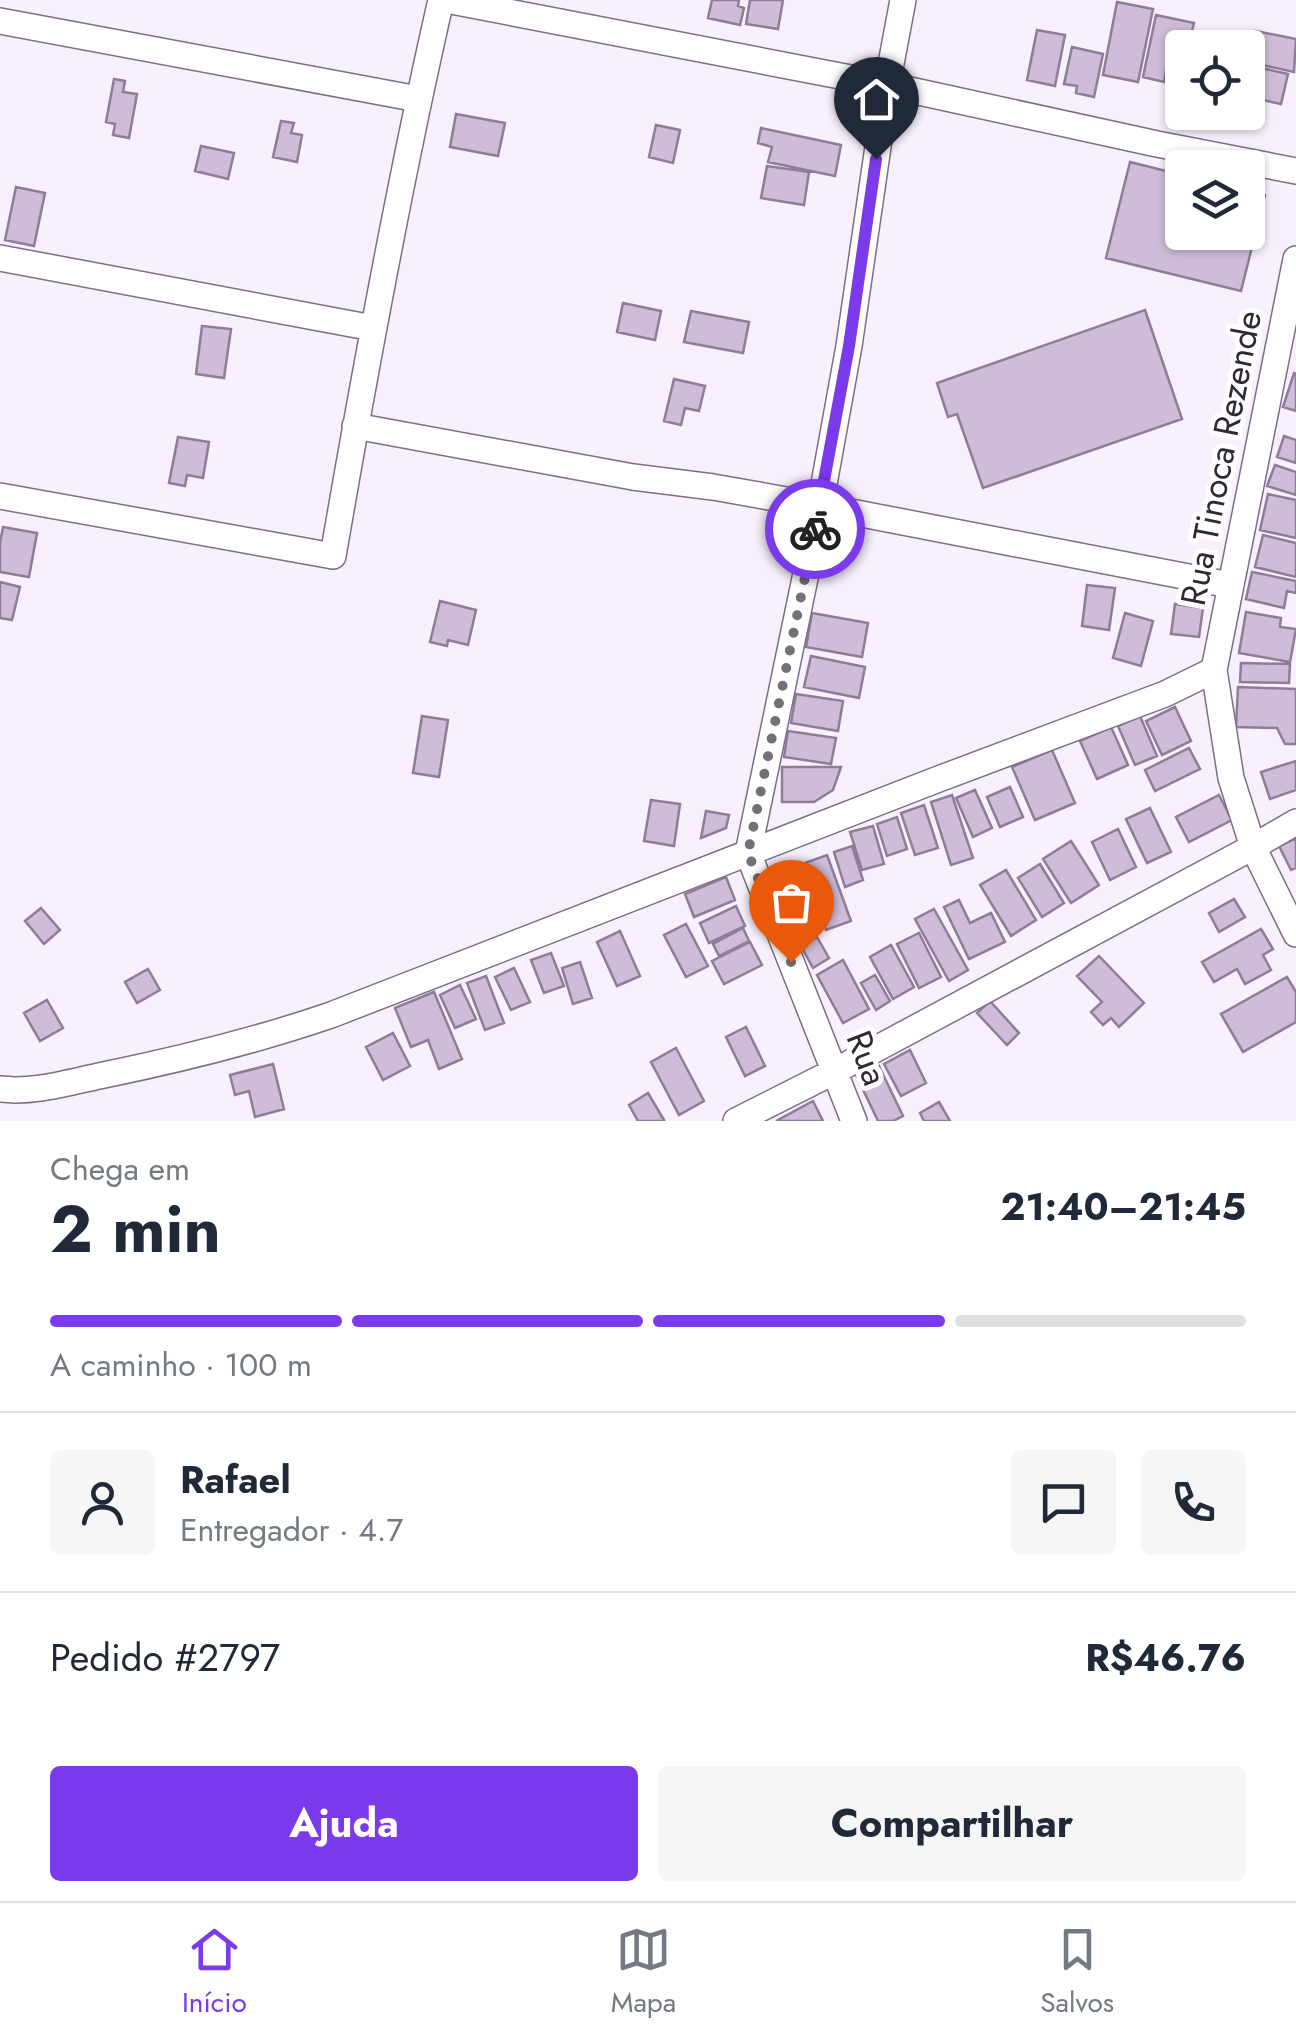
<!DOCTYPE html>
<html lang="pt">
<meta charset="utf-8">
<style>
:root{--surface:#fff;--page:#f6f6f7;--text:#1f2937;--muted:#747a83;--line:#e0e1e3;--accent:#7c3aed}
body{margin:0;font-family:Jost,sans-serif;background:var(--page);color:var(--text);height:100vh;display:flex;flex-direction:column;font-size:38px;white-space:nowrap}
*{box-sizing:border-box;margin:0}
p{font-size:32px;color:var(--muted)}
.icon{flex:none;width:55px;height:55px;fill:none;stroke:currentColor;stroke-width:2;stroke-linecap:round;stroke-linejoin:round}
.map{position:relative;height:1121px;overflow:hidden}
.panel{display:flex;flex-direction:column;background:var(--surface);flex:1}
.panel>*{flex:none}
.controls{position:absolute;left:1165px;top:30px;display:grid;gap:20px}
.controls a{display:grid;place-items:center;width:100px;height:100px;border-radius:10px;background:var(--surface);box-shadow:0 2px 8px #0004;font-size:50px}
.pin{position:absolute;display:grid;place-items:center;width:85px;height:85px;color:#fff;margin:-102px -42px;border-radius:50% 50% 50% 0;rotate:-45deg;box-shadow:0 0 10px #0007}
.pin .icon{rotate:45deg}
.courier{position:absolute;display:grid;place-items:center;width:100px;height:100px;margin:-50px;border:8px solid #7c3aed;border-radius:50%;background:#fff;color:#222;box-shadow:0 2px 12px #0007}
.headline em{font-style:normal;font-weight:700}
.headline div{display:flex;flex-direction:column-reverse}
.headline{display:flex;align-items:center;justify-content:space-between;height:170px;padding:0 50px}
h1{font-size:65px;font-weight:700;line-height:75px}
.bar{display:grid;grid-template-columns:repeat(4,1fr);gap:15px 10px;align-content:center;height:120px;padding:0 50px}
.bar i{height:12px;border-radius:8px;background:var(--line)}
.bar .selected{background:var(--accent)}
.bar p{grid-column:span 4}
.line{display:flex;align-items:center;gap:25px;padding:0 50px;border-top:2px solid var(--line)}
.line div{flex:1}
.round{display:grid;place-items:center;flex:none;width:105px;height:105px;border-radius:10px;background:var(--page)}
.cta{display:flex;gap:20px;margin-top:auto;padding:20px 50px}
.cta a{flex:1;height:115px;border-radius:10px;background:var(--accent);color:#fff;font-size:40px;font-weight:700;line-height:115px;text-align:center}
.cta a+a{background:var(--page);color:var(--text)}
.dock{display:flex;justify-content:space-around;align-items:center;height:140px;border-top:2px solid var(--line);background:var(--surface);font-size:28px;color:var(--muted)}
.dock a{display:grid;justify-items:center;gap:5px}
.dock .selected{color:var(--accent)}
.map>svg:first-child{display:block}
.building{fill:#cfbcd9;stroke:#8e7d98;stroke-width:2.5}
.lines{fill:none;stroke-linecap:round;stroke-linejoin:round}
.street-casing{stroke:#7e6d87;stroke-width:28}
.street{stroke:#fff;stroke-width:25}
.done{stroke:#766e79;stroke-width:10;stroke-dasharray:0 18}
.route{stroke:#7c3aed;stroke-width:12}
.labels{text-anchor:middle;stroke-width:10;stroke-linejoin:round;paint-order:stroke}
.street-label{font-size:35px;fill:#302833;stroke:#fff}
</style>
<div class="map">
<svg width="1296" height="1121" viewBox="0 0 1296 1121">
<rect width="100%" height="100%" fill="#f8f0fc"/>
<path class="building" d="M712 0H739L738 6 744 8 740 25 708 18Z
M750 0H783L778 29 746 24Z
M1117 2 1153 9 1138 82 1103 75Z
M1156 15 1194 23 1188 48H1182V57L1178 56 1175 72 1166 70 1164 82 1143 77Z
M1037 30 1065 35 1055 86 1027 80Z
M1256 31 1296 39 1294 72 1249 62Z
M1072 47 1103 54 1094 97 1076 93 1077 86 1064 84Z
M1248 65 1288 74 1281 104 1248 97Z
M114 79 125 81 123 92 137 94 129 138 113 135 115 124 106 122Z
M456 114 505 123 498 156 450 147Z
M281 121 294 123 291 133 302 135 297 162 273 157Z
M656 125 680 130 673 163 649 157Z
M761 128 841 145 835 176 768 162 772 147 758 143Z
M201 146 234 153 228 179 195 171Z
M1130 162 1182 175V232H1248V191L1265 195 1241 291 1106 258Z
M767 166 809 172 804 205 761 198Z
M16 187 45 193 34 246 5 240Z
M623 303 661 311 655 340 617 332Z
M1145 310 1182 419 983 488 957 414 948 417 937 383Z
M691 311 749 322 743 353 684 342Z
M202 326 231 329 224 378 196 374Z
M1294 373 1296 374V411L1283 407Z
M674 379 705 386 699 411 685 408 681 425 664 421Z
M1284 436 1296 440V463L1277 457Z
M178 437 209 442 203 478 187 475 185 486 169 483Z
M1275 465 1296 472V495L1267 486Z
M1268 494 1296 500V538L1260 530Z
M3 527 37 533 29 577 0 572V543Z
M1263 535 1296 543V577L1255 567Z
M1252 572 1296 581V593L1287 591 1284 608 1246 599Z
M0 582 20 587 12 620 0 618Z
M1087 585 1115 588 1109 630 1082 626Z
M440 601 476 610 468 645 448 640 447 646 430 642Z
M1175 604 1203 608 1199 637 1171 634Z
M1246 612 1281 618 1280 627 1296 629 1290 662 1239 653Z
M812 613 868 623 862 657 806 647Z
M1125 613 1153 621 1141 666 1113 658Z
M811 656 865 667 859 698 804 687Z
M1241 663 1290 664 1289 683 1240 682Z
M1238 687 1296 689V744H1285L1277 728 1236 727Z
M796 694 843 701 838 731 791 723Z
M1175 707 1191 741 1162 755 1146 721Z
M422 716 448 720 439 777 413 773Z
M1140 716 1157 756 1135 765 1118 726Z
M1111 727 1128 765 1097 779 1080 741Z
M788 731 836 738 831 764 784 757Z
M1189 748 1200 769 1155 791 1145 770Z
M1052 750 1075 803 1035 820 1012 767Z
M1296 761V790L1270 799 1261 772Z
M782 767H841L833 790 814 802H782Z
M1010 787 1023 817 1000 827 987 797Z
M975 790 992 828 973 837 956 798Z
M952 795 973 858 951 865 931 802Z
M1219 795 1232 820 1189 842 1176 817Z
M651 800 680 804 674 846 644 841Z
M924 805 938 848 915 855 901 813Z
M1150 808 1171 852 1147 863 1126 819Z
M706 811 729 815 726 828 701 838Z
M897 817 907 849 887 856 877 824Z
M873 826 884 864 862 870 850 832Z
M1118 829 1136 867 1110 880 1092 842Z
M1296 838V868L1291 870 1279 846Z
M1071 841 1099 885 1071 903 1043 859Z
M852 846 863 880 845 887 834 852Z
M827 855 851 921 826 930 802 864Z
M1040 864 1064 903 1042 917 1018 878Z
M1006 870 1036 920 1011 936 980 885Z
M726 877 735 900 694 917 685 894Z
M1234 899 1245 917 1219 932 1209 913Z
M959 900 970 923 991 913 1005 942 969 959 944 907Z
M736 906 745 926 709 943 700 923Z
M41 908 60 930 44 944 25 921Z
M934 909 968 970 949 981 915 919Z
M686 924 708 966 686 977 664 935Z
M743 928 749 941 719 956 713 944Z
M1261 929 1273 949 1263 955 1271 970 1245 984 1237 969 1214 982 1202 962Z
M620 931 640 976 617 986 597 942Z
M919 933 941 977 919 988 897 944Z
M817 937 829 958 813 968 801 946Z
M750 942 762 965 724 984 712 961Z
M891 945 914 987 893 999 870 957Z
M551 953 564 986 544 993 531 960Z
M1099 956 1144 1003 1119 1027 1111 1018 1103 1025 1091 1012 1102 1002 1077 976Z
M843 960 869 1009 843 1023 817 975Z
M580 962 592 998 573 1004 562 968Z
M514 968 530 1002 511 1010 495 977Z
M148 969 160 990 137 1003 125 982Z
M875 975 890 1001 876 1010 861 983Z
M486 976 504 1023 485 1030 467 983Z
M1287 977 1296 992V1022L1243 1052 1221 1014Z
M460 985 476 1019 455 1028 440 995Z
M434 992 462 1059 439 1069 428 1040 411 1047 395 1008Z
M47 1000 63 1028 40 1041 24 1013Z
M990 1001 1019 1033 1007 1045 977 1013Z
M746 1027 765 1066 745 1076 726 1037Z
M393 1033 410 1066 383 1080 366 1047Z
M676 1048 704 1101 679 1115 651 1062Z
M910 1050 926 1083 901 1096 884 1064Z
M273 1064 284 1109 255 1117 249 1091 235 1095 230 1075Z
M879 1066 903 1116 893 1121H878L857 1077Z
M648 1093 664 1120 662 1121H638L629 1105Z
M813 1101 823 1121H776Z
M939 1102 950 1121H924L920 1113Z"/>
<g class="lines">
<g class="street-casing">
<path id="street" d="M446 0 887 85 1157 144 1296 171
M0 21 418 99
M0 258 373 328
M1296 259 1214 670 1231 778 1253 847 1296 934
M355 426 633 477 713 487 820 506 1230 585
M0 496 333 556C365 370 399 184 441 0
M0 1089C33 1093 67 1083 99 1076 178 1060 255 1041 331 1015L936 780 1165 694 1214 670
M736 1121 835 1071 1253 847 1296 822
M854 1121 748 853 820 506 849 346 887 85 903 0"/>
</g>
<use href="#street" class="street"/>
</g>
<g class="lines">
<path class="done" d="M791 962 748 853 815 529"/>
<path class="route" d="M815 529 849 346 876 159"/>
</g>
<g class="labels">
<g class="street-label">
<text transform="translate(1221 458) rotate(-79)" y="12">Rua Tinoca Rezende</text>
<text transform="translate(867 1058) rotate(69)" y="12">Rua</text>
</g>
</g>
</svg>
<div class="controls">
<a><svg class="icon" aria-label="locate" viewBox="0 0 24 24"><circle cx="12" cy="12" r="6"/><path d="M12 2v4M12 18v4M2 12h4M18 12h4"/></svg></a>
<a><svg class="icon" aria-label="layers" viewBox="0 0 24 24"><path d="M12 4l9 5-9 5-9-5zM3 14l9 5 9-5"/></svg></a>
</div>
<div class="pin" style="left:791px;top:962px;background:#ea580c"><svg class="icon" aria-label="bag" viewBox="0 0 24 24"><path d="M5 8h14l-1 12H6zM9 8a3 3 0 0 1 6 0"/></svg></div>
<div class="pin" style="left:876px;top:159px;background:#1f2937"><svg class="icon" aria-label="home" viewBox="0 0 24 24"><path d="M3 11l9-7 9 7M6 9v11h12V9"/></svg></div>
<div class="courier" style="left:815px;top:529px"><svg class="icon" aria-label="bike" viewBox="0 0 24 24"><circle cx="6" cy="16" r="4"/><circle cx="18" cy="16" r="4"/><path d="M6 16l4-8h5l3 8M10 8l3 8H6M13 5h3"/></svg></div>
</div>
<section class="panel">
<div class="headline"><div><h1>2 min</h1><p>Chega em</p></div><em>21:40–21:45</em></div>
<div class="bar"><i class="selected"></i><i class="selected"></i><i class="selected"></i><i></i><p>A caminho · 100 m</p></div>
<div class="line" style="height:180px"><a class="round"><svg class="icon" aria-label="person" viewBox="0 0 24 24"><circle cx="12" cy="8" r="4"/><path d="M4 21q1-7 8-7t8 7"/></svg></a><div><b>Rafael</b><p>Entregador · 4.7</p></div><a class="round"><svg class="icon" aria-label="chat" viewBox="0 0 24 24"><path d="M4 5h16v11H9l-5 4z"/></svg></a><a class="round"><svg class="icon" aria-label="phone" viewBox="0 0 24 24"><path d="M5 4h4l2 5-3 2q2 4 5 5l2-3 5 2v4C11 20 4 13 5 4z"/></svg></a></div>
<div class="line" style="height:130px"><div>Pedido #2797</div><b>R$46.76</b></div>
<div class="cta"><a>Ajuda</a><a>Compartilhar</a></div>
</section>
<nav class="dock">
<a class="selected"><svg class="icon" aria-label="home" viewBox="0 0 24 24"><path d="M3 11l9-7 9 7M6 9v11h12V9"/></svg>Início</a>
<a><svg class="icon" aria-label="map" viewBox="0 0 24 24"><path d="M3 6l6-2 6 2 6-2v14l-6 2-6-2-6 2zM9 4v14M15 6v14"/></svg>Mapa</a>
<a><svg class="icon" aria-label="saved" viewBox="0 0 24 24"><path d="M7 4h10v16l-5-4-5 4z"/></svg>Salvos</a>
</nav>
